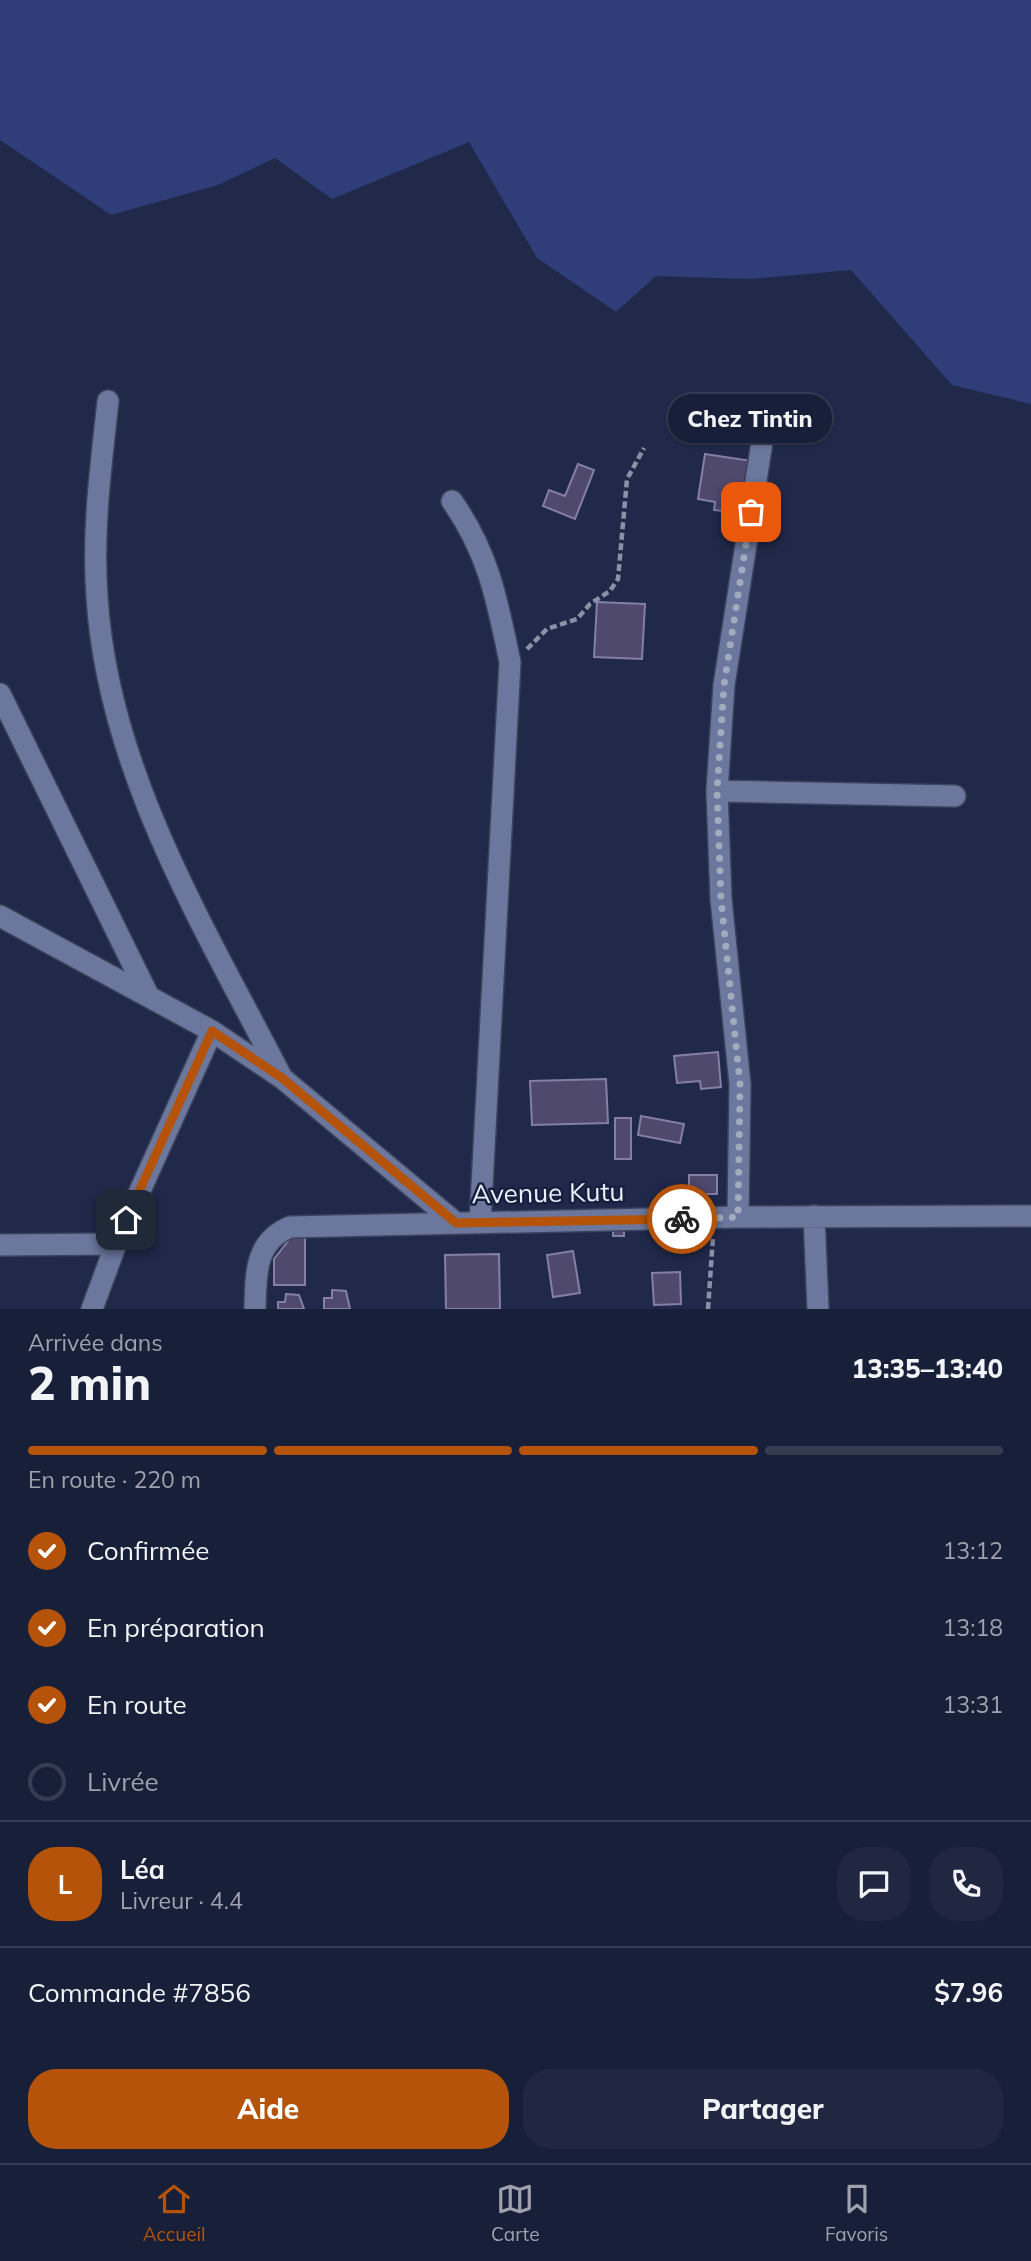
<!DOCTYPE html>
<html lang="fr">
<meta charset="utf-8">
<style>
:root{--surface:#181f38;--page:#212740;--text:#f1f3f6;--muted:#9fa2ae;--line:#363d53;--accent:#b45309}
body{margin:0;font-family:Mulish,sans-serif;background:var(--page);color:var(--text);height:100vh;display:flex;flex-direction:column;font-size:26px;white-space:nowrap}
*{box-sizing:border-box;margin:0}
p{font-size:23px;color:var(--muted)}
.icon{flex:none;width:38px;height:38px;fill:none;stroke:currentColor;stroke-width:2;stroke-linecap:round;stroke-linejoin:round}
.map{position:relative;height:1309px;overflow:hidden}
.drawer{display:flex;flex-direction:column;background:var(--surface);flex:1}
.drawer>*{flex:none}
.pin{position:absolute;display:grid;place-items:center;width:60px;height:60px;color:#fff;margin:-30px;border-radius:14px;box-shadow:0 4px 10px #0006}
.courier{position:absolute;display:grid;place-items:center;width:70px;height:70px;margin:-35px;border:5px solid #b45309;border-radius:50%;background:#fff;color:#222;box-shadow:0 2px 9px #0007}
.bubble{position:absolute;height:49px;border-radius:24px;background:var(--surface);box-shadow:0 2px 5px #0004,0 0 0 2px var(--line);font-size:23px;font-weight:800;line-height:49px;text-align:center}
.headline em{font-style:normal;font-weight:800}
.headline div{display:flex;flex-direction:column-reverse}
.headline{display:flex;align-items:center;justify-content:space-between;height:119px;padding:0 28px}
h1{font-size:46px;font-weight:800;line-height:52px}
.bar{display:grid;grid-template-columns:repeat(4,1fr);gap:10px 7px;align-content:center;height:84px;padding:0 28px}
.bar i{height:9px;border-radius:5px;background:var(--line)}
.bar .on{background:var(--accent)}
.bar p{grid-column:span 4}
.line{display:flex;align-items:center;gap:18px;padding:0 28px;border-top:2px solid var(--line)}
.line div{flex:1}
.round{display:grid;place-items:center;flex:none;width:74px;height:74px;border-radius:28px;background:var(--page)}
ol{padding:0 28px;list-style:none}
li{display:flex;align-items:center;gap:21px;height:77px}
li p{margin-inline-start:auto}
li .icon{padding:7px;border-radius:50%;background:var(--accent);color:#fff;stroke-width:4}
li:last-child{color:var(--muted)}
li i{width:38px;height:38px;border:4px solid var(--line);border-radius:50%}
.action{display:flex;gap:14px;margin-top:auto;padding:14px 28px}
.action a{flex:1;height:80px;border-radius:28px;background:var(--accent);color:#fff;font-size:28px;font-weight:800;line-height:80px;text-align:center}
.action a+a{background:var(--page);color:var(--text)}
.tab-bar{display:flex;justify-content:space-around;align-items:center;height:98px;border-top:2px solid var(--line);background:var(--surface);font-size:19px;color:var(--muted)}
.tab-bar a{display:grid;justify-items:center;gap:4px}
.tab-bar .on{color:var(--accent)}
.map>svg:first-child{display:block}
.water{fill:#2f3e78}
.building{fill:#4f496e;stroke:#857fa7;stroke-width:2}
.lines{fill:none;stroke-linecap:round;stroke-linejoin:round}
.minor-casing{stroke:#3b425c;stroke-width:24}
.path{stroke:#8a91a7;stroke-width:4.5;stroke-dasharray:7 3.5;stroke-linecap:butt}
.minor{stroke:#6b779d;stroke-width:21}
.done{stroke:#a3aabe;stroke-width:7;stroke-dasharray:0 12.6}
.route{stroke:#b45309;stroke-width:9}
.labels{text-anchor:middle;stroke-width:5;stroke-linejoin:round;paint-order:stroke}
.street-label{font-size:26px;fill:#eaeffc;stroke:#171f3f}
</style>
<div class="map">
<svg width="1031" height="1309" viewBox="0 0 1031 1309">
<rect width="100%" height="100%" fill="#20294a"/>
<path class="water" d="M0 0H1031V404L952 385 851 270 750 279 656 276 616 312 537 258 469 142 332 199 275 158 218 185 111 215 0 140Z"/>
<path class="building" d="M705 454 752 461 744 514 714 510 715 502 698 499Z
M578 464 594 470 575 519 543 506 549 490 565 496Z
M597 602 645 604 642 659 594 657Z
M718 1052 721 1087 701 1089 700 1081 677 1083 674 1056Z
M606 1079 608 1123 532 1125 530 1081Z
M641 1116 684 1124 680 1143 638 1135Z
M615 1118H631V1159H615Z
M689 1175H717V1194H689Z
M613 1225H624V1236H613Z
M292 1236H305V1285H274V1259Z
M573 1251 580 1293 553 1297 547 1255Z
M499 1254 500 1309H446L445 1255Z
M680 1272 681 1304 654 1305 652 1273Z
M332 1290 346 1291 350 1309H324V1298H332Z
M286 1294 299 1295 304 1309H278V1302H285Z"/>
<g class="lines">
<g class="minor-casing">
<path id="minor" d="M108 401C101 466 92 531 97 597 108 772 204 926 282 1078
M452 501C489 554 497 600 510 662L480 1223
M0 694 148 995
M717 791 955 796
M0 916 212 1031 282 1078 456 1223
M814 1216 818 1309
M738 1217 740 1084 721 899 717 791 724 685 763 436
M0 1245 116 1244
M92 1309 116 1244 212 1031
M255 1309C256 1275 254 1242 290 1227L738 1217 1031 1216"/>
</g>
<path class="path" d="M527 649 547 629 577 619 590 604 610 591 618 579 627 479 644 448
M708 1309 713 1237"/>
<use href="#minor" class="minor"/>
</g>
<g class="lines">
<path class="done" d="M682 1219 738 1217 740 1084 721 899 717 791 724 685 751 512"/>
<path class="route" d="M126 1220 212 1031 282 1078 456 1223 682 1219"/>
</g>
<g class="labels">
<g class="street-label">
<text transform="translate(548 1193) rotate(-1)" y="9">Avenue Kutu</text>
</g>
</g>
</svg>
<div class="pin" style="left:751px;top:512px;background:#ea580c"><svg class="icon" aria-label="bag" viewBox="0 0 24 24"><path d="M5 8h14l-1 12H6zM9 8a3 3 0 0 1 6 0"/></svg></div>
<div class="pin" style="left:126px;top:1220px;background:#1f2937"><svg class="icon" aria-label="home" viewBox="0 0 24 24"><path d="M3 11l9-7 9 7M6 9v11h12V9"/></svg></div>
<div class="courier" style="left:682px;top:1219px"><svg class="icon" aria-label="bike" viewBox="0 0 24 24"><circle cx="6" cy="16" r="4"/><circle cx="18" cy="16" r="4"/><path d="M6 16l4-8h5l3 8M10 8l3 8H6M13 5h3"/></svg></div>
<div class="bubble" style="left:668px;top:394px;width:164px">Chez Tintin</div>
</div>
<section class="drawer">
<div class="headline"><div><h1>2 min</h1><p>Arrivée dans</p></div><em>13:35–13:40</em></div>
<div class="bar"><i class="on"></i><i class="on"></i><i class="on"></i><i></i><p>En route · 220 m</p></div>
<ol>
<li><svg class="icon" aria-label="check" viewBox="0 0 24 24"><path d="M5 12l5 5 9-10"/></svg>Confirmée<p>13:12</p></li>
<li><svg class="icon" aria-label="check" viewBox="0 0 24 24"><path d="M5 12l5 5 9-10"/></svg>En préparation<p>13:18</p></li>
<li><svg class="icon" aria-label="check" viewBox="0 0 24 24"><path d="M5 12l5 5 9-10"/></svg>En route<p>13:31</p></li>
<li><i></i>Livrée</li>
</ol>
<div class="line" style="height:126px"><b class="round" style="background:var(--accent);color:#fff">L</b><div><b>Léa</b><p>Livreur · 4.4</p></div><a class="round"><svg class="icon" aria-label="chat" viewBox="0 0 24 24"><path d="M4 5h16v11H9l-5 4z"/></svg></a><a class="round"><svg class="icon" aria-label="phone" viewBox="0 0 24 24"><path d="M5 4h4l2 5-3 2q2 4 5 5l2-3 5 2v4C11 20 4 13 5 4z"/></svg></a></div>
<div class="line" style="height:91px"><div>Commande #7856</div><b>$7.96</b></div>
<div class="action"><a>Aide</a><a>Partager</a></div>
</section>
<nav class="tab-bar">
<a class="on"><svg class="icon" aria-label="home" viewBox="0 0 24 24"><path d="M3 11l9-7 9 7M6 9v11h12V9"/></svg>Accueil</a>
<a><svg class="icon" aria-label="map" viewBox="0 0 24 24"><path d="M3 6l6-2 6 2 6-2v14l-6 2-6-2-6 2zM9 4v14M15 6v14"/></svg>Carte</a>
<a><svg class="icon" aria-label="saved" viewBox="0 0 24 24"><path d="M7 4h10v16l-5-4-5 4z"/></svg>Favoris</a>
</nav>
